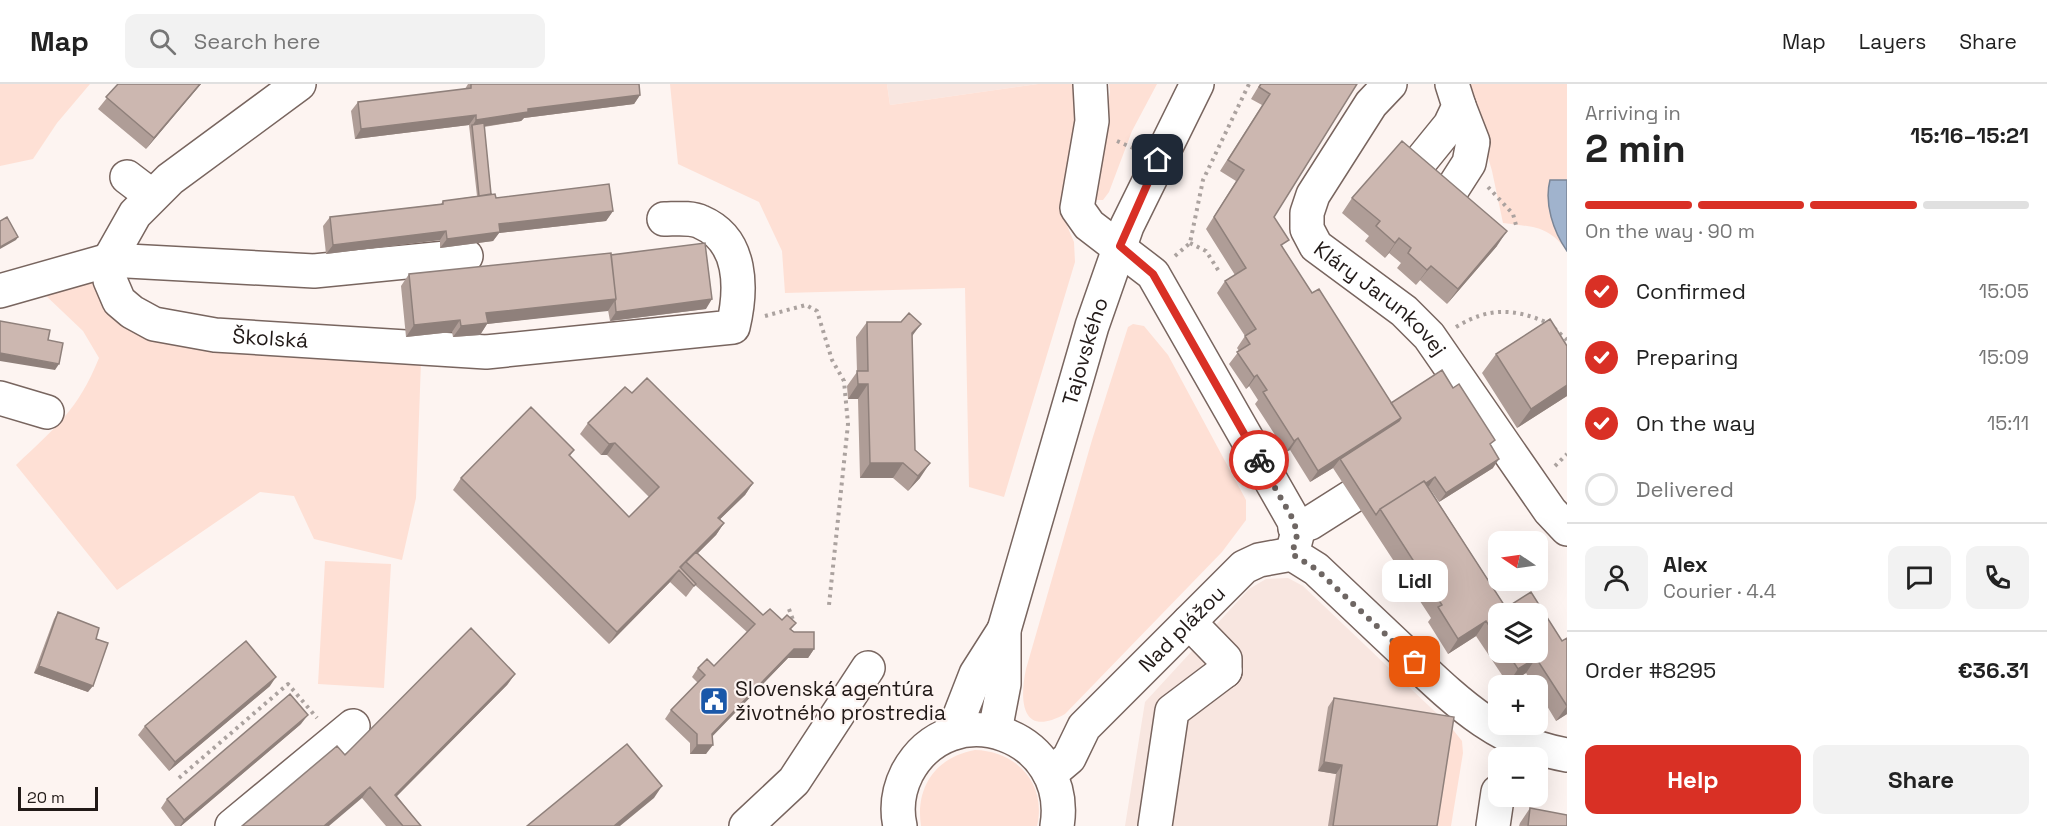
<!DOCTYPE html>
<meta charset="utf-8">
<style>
:root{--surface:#fff;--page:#f2f2f2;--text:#222;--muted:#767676;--line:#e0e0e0;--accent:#d93025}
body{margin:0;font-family:"Space Grotesk",sans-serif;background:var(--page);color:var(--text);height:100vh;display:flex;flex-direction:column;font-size:22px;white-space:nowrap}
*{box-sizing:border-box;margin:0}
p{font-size:20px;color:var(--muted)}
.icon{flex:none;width:33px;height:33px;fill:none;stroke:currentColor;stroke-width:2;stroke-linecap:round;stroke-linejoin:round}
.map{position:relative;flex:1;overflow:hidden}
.drawer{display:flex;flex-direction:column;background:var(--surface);width:480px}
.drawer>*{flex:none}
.needle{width:39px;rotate:283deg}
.fabs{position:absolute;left:1488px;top:447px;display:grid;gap:12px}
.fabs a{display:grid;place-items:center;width:60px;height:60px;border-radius:12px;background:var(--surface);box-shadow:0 6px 24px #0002;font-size:30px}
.scale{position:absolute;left:18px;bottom:15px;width:80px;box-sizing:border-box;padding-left:6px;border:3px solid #211917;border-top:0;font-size:16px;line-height:21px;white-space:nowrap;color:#211917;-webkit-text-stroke:4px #fdf4f1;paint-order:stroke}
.pin{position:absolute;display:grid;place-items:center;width:51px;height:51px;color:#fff;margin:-26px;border-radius:12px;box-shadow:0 3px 9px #0006}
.courier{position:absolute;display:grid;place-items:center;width:60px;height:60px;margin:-30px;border:4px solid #d93025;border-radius:50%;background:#fff;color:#222;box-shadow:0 2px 8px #0007}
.bubble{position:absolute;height:42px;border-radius:12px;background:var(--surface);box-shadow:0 6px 24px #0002;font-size:20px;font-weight:600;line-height:42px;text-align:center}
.overview em{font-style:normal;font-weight:600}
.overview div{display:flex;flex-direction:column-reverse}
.overview{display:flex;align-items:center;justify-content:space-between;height:102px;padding:0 18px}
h1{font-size:39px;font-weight:600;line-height:45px}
.bar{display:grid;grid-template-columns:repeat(4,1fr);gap:9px 6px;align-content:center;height:72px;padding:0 18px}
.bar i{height:8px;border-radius:4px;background:var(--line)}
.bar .selected{background:var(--accent)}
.bar p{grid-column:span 4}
.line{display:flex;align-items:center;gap:15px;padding:0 18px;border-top:2px solid var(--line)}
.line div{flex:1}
.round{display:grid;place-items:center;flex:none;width:63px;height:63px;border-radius:12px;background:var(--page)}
ol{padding:0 18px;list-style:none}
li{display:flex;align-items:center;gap:18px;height:66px}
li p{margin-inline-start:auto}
li .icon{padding:6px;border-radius:50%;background:var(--accent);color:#fff;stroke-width:4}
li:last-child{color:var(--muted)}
li i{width:33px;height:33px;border:3px solid var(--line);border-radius:50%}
.action{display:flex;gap:12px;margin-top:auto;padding:12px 18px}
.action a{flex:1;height:69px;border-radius:12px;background:var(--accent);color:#fff;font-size:24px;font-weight:600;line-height:69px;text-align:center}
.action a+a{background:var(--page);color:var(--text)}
header{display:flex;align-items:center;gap:36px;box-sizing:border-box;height:84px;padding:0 30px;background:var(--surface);border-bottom:2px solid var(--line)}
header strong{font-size:28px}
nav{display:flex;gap:33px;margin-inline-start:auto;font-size:21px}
.search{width:420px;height:54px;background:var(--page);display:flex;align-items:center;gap:15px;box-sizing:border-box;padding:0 21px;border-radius:12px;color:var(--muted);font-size:22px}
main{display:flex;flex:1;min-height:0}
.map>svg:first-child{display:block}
.built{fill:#f8e6e0}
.green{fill:#fee0d5}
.water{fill:#a0b3cd;stroke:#7a8596;stroke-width:1.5}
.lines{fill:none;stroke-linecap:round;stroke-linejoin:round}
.minor-casing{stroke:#78655f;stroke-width:36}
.major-casing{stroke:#78655f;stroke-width:36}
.path{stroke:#aba29f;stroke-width:4;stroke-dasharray:3 4.5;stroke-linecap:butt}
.minor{stroke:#fff;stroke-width:33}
.major{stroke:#fff;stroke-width:33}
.wall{fill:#af9d97;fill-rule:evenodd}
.shaded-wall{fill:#8f807b}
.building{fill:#ccb7b0;stroke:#8f807b;stroke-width:1.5}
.done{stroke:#6e6663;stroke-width:6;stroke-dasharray:0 10.8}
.route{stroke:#d93025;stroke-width:8}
.labels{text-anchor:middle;stroke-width:4.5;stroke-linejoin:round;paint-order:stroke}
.street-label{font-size:21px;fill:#211917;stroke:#fdf4f1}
.poi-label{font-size:21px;fill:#211917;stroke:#fdf4f1;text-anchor:start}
</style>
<header>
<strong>Map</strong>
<div class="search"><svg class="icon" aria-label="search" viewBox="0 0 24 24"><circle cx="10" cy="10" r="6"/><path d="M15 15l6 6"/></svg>Search here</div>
<nav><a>Map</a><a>Layers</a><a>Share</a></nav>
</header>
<main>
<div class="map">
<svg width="1567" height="742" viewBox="0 0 1567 742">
<rect width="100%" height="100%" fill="#fdf4f1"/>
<path class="built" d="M887 0H1038L890 21Z
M1288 494 1303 502 1450 642 1434 742H1125L1145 618 1249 505 1266 495Z"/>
<path class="green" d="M0 0H90L57 39 33 75 0 82Z
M670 0H887L890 21 1038 0H1081L1084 21 1062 130 1074 158 1075 178 1004 413 969 403 965 204 785 209 782 167 759 118 678 80Z
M1109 0H1157L1132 47 1109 108 1103 116H1096L1091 111 1090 103 1110 8Z
M1467 0H1567V167C1548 141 1532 143 1503 139L1492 87Z
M95 198 115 237 154 251 421 278 416 414 402 476 314 455 294 412 260 408 117 506 16 381C56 343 78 326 99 274L83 247 42 208Z
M1133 240 1144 242 1168 271 1246 416V436L1222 468 1065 630C1022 654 1019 618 1026 585L1092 356 1128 243Z
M325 477 391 480 384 604 318 600Z
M1450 642 1462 657 1463 669 1451 742H1434Z
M975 666C1017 667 1047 700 1037 742H921C915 703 936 673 975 666Z"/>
<path class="water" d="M1550 96H1567V167C1553 147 1544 119 1550 96Z"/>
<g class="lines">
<g class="minor-casing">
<g id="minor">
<path id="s1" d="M299 0 170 95 135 130 109 176 110 196 119 217 132 228 154 240 215 251 486 268 733 243C742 205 743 156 701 138 691 133 675 135 664 135"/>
<path d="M1090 0 1092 37 1077 124 1089 141 1153 190 1294 437 1297 451 1292 470"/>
<path id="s2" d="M1390 0 1371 20 1313 111 1307 129V145L1316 162 1404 227 1429 252 1550 427 1567 445"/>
<path d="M1411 89 1450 41 1459 22 1452 0"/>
<path d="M127 93 152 112"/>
<path d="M1444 118 1469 79 1473 58 1459 22"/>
<path d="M0 207 109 176 314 187 466 172"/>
<path d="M0 314 47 328"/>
<path d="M1295 444 1310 439 1389 389"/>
<path d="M1189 538 1225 575V587"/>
<path id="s3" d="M1050 690 1069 674 1084 643 1244 483 1259 476 1292 470 1316 485C1346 513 1376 542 1406 570 1456 617 1497 659 1567 671"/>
<path d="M232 742 353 642"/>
<path d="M746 742 794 697 868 584"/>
<path d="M1155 742 1172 627 1225 587"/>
<path d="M1493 742 1498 708"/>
</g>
</g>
<g class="major-casing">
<g id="major">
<path id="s4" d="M995 647 1004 600V546L1092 242 1127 142 1197 0"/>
<path d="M953 649 976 590 1004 546"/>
<path d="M900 742C896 724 899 705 907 689 951 607 1072 651 1057 742"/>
</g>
</g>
<path class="path" d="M1117 57 1133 64
M1488 103 1513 130 1516 141
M1190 159 1206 167 1220 189
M1175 172 1190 159 1203 96 1249 0
M765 232 806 221 817 227 832 276 844 297 848 340 829 521
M1456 243C1489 223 1514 224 1548 239
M1554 244 1567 256
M1555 382 1567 370
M789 525 793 536 790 539
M179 694 288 600 317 634"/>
<use href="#minor" class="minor"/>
<use href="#major" class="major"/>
</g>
<path class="wall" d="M118 0H201L146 65 98 25Z
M468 0H639L640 11 634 20 524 34 521 37 484 43 491 110 496 114 613 127 606 137 499 149 493 157 440 164V156L326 170 323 142 330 133 441 120 443 117 477 112 469 41 355 55 351 27 358 18 465 5Z
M1260 0H1357L1274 133 1283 164 1312 209 1391 319 1491 362 1493 384 1439 418 1428 402 1506 524 1562 557 1567 554V630L1556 637 1538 607V602H1534L1526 589 1508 600 1476 552 1448 570 1428 538 1431 534 1333 384 1310 398 1290 366 1286 368 1255 320 1258 316 1249 302 1246 305 1229 280 1239 267 1237 264 1245 252 1217 209 1225 197 1235 191 1206 145 1236 97 1220 87 1262 21 1251 15ZM1498 530 1538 568H1498Z
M1352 114 1497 162 1447 220 1420 196 1416 201 1397 184 1401 179 1389 169 1385 174 1365 157 1369 152 1342 129Z
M611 171 706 225 610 237 608 226 487 240 480 251 453 253 452 248 406 253 401 202 409 190Z
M867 238 912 253 915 366 920 394 908 407 893 394H860L858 315H848L847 302 857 288 856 253Z
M1496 270 1567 312 1517 344 1482 289Z
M632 309 753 399 745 411 720 435 724 439 716 451 697 470 763 531 796 539 791 545 814 565 808 574H788L712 652 706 670H690V659L665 635 671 626 698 599 692 593 698 584 714 582 747 548 695 501 686 513 670 498 609 560 453 406 461 394 574 366 570 372 629 433 649 413 607 371H601L580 350 588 339Z
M58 528 96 555 88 608 34 589 54 535Z
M515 590 507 601 397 712 421 742H386L362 714 345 671Z
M270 602 169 687 138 651 145 642Z
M1334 614 1437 742H1328L1336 690 1318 687 1328 623Z
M301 640 181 742H175L161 724 167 715Z
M1530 724 1567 742H1519L1520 739Z"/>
<path class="shaded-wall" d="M200 0H201L146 65 154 54Z
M640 11 634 20 524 34 521 37 473 44 472 41 470 45 476 36 528 25Z
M476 31 469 41 355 55 361 45Z
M613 127 606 137 499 149 493 157 440 164 447 155 499 140Z
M446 147 440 156 326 170 333 161Z
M1507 147 1497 162 1447 220 1458 205Z
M18 153 16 156 0 165V163Z
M1399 154 1389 169 1385 174 1395 159Z
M1431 182 1420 196 1416 201 1427 186Z
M616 215 608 227 487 240 480 251 453 253 461 242 486 229Z
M712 215 706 225 610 237 616 228Z
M460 236 452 248 406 253 414 241Z
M921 240 910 255 912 249Z
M0 269 59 280 55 286 0 277Z
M1257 291 1249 302 1246 305 1254 293Z
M858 300H868L858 315H848Z
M1567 301V312L1517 344 1531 325Z
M1401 334 1393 346 1340 375 1333 384 1310 398 1318 387Z
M1298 354 1290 366 1286 368 1294 357Z
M615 359 607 371H601L609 360Z
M1499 375 1493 384 1439 418 1446 409Z
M870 379H903L893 394H860Z
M930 379 920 394 908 407 918 392Z
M1435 393 1429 402 1384 431 1382 427Z
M753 399 745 411 710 445 718 434Z
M724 439 716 451 688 479 686 478 670 498 609 560 617 548Z
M1486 537 1476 552 1448 570 1458 555Z
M794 565H814L808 574H788L706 659 712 650Z
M1536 574 1526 589 1508 600 1518 585Z
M39 582 93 602 88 608 34 589Z
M515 590 507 601 387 722 395 711Z
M276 593 270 602 169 687 175 678Z
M1567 622V630L1556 637Z
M308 631 301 640 181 742H180L184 736Z
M697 661H713L706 670H690Z
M1324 678 1342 681 1336 690 1318 687Z
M662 702 654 714 620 742H614Z
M370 703 362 714 329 742H324Z"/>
<path class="building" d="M118 0H200L154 54 106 13Z
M471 0H639L640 11 528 25V28L476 36V31L361 45 358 18 471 4Z
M1261 0H1357L1274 133 1289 156 1281 161 1312 209 1319 205 1401 334 1318 387 1298 354 1294 357 1263 308 1267 306 1257 291 1254 293 1237 268 1250 260 1245 252 1256 245 1225 197 1246 184 1214 133 1244 86 1228 76 1270 10 1259 3Z
M484 39 491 110 479 112 472 41Z
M1402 57 1507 147 1458 205 1431 182 1427 186 1408 169 1411 164 1399 154 1395 159 1376 142 1380 137 1352 114Z
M609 100 613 127 499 140 500 148 447 155 446 147 333 161 330 133 443 120V117L495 110 496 114Z
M7 133 18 153 0 163V137Z
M705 159 712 215 616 228 615 217 616 215 611 171Z
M611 169 616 215 486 229 488 239 461 242 460 236 414 241 409 190Z
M909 229 921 240 912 249 915 366 930 379 918 392 903 379H870L868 300H858L857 287H868L867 238H901Z
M1550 235 1567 262V301L1531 325 1496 270Z
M0 237 50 246 48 256 63 259 59 280 0 269Z
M1442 286 1453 304 1459 300 1495 356 1490 360 1499 375 1446 409 1435 393 1426 399 1424 397 1380 425 1376 431 1340 375 1399 337 1401 334 1391 319Z
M647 294 753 399 718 434 724 439 680 483 696 500 694 502 679 486 617 548 461 394 531 323 574 366 569 371 629 433 659 403 615 359 609 360 588 339 625 303 632 309Z
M1424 397 1506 524 1531 508 1562 557 1567 554V622L1536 574 1518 585 1507 568H1538V530H1498V555L1486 537 1458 555 1438 523 1442 521 1380 425Z
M696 468 763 531 770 525 782 536 787 531 796 539 790 545 794 548H814V565H794L712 650 713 661H697V650L671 626 705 591 698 584 707 575 714 582 755 540 686 478Z
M58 528 99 544 96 555 108 559 93 602 39 582Z
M471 544 515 590 395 711 421 742H403L370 703 324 742H242L337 662 345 671Z
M246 557 276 593 175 678 145 642Z
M290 610 308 631 184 736 167 715Z
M1334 614 1454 633 1437 742H1333L1342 681 1324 678Z
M627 660 662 702 614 742H527Z
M1530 724 1567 731V742H1528Z"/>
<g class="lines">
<path class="done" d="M1259 376 1294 437 1297 451 1292 470 1316 485 1415 578"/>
<path class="route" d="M1158 76 1120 162 1153 190 1259 376"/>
</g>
<defs>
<g id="civic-square" transform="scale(1.5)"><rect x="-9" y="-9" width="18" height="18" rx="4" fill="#1b58a9" stroke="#fdf4f1"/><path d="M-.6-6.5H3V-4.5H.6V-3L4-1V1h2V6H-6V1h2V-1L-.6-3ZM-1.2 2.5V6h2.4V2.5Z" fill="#fff"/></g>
</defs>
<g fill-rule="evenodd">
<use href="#civic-square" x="714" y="617"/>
</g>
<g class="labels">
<g class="street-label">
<text dy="7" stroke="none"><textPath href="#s2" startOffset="273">Kláry Jarunkovej</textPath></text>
<text dy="7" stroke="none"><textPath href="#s1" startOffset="465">Školská</textPath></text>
<text dy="7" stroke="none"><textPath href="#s4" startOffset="392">Tajovského</textPath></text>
<text dy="7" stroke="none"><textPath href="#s3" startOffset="198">Nad plážou</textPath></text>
</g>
<g class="poi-label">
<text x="735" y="612">Slovenská agentúra<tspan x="735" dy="24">životného prostredia</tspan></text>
</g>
</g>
</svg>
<div class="fabs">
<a><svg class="needle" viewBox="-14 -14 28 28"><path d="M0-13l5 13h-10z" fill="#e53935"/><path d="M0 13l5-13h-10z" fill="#767676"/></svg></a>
<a><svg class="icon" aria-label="layers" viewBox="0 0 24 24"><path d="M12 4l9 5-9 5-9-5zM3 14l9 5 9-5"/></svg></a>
<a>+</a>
<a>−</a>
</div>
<div class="scale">20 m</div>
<div class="pin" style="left:1415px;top:578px;background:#ea580c"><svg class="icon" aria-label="bag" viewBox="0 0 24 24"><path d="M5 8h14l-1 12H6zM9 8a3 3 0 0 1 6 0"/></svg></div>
<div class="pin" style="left:1158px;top:76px;background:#1f2937"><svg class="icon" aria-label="home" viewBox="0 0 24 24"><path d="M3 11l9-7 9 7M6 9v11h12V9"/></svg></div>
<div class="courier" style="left:1259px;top:376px"><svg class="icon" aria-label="bike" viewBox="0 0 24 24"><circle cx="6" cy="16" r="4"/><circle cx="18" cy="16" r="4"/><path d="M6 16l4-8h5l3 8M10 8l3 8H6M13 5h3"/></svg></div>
<div class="bubble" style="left:1382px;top:476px;width:66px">Lidl</div>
</div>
<section class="drawer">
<div class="overview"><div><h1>2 min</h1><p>Arriving in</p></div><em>15:16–15:21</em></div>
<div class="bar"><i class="selected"></i><i class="selected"></i><i class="selected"></i><i></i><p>On the way · 90 m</p></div>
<ol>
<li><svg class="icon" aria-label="check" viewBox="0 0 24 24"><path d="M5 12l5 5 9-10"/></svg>Confirmed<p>15:05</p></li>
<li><svg class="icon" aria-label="check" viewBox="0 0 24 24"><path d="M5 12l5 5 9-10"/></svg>Preparing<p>15:09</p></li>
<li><svg class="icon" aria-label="check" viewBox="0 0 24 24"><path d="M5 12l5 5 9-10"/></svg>On the way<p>15:11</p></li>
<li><i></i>Delivered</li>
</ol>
<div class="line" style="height:108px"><a class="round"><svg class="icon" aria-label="person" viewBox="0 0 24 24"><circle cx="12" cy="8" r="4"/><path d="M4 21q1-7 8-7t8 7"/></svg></a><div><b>Alex</b><p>Courier · 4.4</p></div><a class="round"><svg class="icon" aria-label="chat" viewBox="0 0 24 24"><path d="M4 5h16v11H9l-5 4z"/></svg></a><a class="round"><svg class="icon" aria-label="phone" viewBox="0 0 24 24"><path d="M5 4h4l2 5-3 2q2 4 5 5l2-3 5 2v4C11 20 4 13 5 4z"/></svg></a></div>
<div class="line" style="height:78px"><div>Order #8295</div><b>€36.31</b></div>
<div class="action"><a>Help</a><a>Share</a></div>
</section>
</main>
